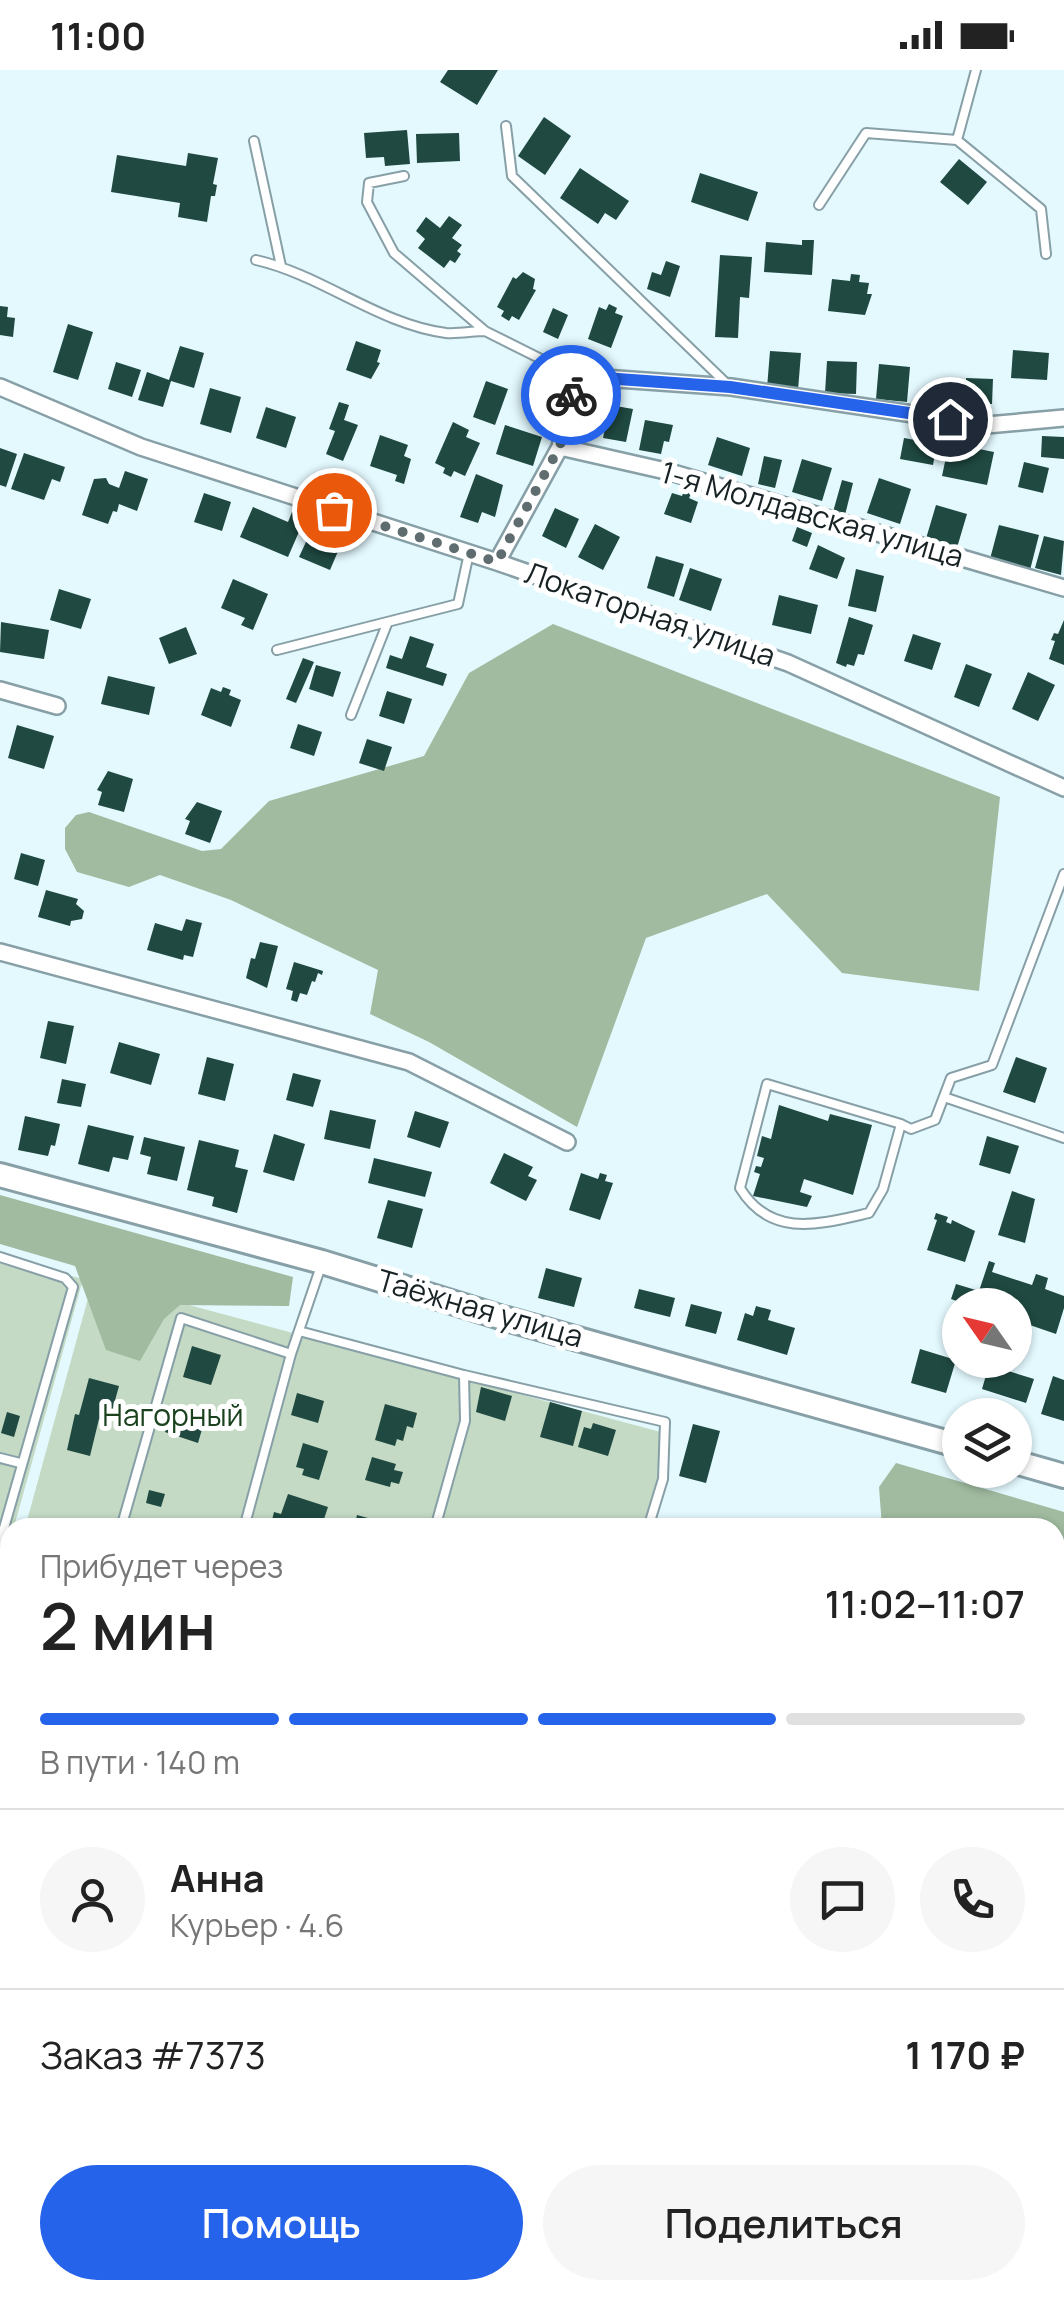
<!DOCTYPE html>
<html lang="ru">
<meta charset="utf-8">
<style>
:root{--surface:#fff;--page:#f6f6f6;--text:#222;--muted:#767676;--line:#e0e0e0;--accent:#2563eb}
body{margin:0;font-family:Manrope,sans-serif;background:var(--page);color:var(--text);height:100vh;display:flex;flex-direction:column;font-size:38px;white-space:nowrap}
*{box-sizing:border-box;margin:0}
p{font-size:32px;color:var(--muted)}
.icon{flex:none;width:55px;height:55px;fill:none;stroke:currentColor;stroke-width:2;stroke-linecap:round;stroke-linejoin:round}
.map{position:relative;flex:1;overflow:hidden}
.panel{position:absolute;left:0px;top:1448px;width:1065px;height:782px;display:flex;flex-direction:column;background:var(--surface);border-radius:30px 30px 0 0;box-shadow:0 2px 8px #0004}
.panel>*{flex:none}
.needle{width:65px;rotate:304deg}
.controls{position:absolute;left:942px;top:1218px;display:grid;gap:20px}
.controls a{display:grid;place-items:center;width:90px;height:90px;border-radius:50%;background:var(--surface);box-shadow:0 2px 8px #0004;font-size:50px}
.pin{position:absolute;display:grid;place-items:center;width:85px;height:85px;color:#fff;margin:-42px;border:5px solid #fff;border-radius:50%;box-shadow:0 2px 10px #0007}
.courier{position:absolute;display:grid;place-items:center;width:100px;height:100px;margin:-50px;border:8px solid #2563eb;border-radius:50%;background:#fff;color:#222;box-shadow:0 2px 12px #0007}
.head em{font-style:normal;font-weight:600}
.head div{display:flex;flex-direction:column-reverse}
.head{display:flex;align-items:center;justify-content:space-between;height:170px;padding:0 40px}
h1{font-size:65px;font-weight:600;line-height:75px}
.bar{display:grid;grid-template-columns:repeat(4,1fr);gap:15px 10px;align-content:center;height:120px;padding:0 40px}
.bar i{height:12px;border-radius:8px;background:var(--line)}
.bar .on{background:var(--accent)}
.bar p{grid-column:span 4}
.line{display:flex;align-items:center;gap:25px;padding:0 40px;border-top:2px solid var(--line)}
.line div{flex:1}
.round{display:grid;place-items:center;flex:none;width:105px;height:105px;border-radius:52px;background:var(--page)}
.cta{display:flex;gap:20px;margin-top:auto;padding:20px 40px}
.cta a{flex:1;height:115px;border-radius:60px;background:var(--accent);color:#fff;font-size:40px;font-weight:600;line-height:115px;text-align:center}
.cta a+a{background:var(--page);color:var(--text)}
.status{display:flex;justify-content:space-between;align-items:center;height:70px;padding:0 50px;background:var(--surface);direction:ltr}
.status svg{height:28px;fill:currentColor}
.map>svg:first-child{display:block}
.green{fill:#c4dac4}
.forest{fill:#a0bba0}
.building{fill:#1f4941}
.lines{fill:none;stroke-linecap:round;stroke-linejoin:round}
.lane-casing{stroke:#879fa6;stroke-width:12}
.street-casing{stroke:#879fa6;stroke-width:20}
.secondary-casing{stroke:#879fa6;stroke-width:28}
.lane{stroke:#fff;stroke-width:8}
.street{stroke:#fff;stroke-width:15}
.secondary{stroke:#fff;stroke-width:22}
.done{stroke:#5f6d70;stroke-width:10;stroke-dasharray:0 18}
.route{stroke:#2563eb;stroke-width:12}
.labels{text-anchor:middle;stroke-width:10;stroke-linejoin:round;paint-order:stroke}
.street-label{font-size:30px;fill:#182224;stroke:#fff}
.park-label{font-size:30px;fill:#19421d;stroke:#fff}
</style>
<div class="status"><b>11:00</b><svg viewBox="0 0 49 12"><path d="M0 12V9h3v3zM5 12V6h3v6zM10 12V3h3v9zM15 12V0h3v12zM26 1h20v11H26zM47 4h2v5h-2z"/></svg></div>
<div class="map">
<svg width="1064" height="2229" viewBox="0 0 1064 2229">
<rect width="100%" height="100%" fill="#e3f9fe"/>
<path class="green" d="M0 1187 83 1209 14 1457 10 1458V1472L0 1508Z
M96 1210 668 1364 653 1457 25 1458 87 1232Z
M10 1512V2220H560L559 2229H0V1549Z
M1055 2208 1064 2209V2229H596L597 2220H1055Z"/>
<path class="forest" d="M553 554 1000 727 979 921 842 903 767 824 646 868 577 1057 429 972 370 944 378 900 231 830 160 805 129 817 77 802 65 779V758L76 745 89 742 202 781 221 779 269 731 424 686 469 603Z
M0 1125 293 1207 289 1236 180 1235 164 1249 140 1291 106 1280 75 1196 0 1174Z
M896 1393 1064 1442V1556L1055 1553V1458L882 1457 879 1417Z"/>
<path class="building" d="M448 0H498L477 35 440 12Z
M544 47 571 66 545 105 518 86Z
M407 60 410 94 385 96 384 87 366 88 364 63Z
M459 63 460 91 417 93 416 64Z
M188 83 218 88 213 114 217 115 215 126H211L207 152 178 147 180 133 111 122 117 85 186 96Z
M959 89 987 112 968 135 940 112Z
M580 98 629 131 616 150 605 143 598 154 560 128Z
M700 103 758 122 748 151 691 132Z
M449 146 462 155 452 168 462 175 457 181 461 184 455 193 450 190 444 198 418 178 425 169 416 161 426 147 440 158Z
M802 170H814L812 205 764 202 766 172 802 175Z
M720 185 752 187 749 228 740 227 738 268 715 267Z
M666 191 680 196 670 227 647 219 652 202 661 205Z
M523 202 535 209 533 219 536 220 519 250 512 246 509 251 501 246 504 241 497 237 513 207 516 209Z
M851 204 860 205 859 212 869 213 867 224H872L865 245 828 241 832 209 850 211Z
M609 234 617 238 615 243 623 246 611 278 588 269 599 237 606 240Z
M0 236 8 237 7 247 15 248 13 267 0 265Z
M553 238 568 245 558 269 543 262Z
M68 254 93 262 78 310 53 302Z
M356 271 381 280 377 292 380 293 371 309 346 300Z
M180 276 204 283 194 318 171 311 163 337 138 330 147 302 169 310Z
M1013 280 1049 283 1047 310 1011 308Z
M770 281 801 283 798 320 767 318Z
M827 291 857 292 856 324 825 323Z
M116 292 141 300 132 327 108 319Z
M879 294 910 297 907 332 876 329Z
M966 308 993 309 992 334 966 333Z
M486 311 508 319 495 355 473 347Z
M210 318 241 327 231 363 200 354Z
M339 332 349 335 344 350 358 355 343 391 326 384 335 361 329 359Z
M610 335 633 339 626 372 603 368Z
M266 337 296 347 286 378 256 368Z
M645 350 673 355 669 372 664 371 661 384 639 380Z
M453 352 469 360 466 367 480 373 465 406 454 401 451 407 443 403 445 398 435 393Z
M505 355 542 367 533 396 496 384Z
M380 365 408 375 404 386 411 389 404 414 395 411 397 405 370 396Z
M1042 366 1064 367V389L1041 387Z
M717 367 750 378 742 406 708 395Z
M904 368 937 374 933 395 900 389Z
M949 373 994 382 987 415 942 406Z
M0 378 17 384 6 417 0 415Z
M24 383 65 397 60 412 52 409 44 430 11 419Z
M764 386 782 390 775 418 758 414Z
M802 389 832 398 822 431 792 422Z
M1024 392 1049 398 1043 423 1018 417Z
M125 401 148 409 137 441 119 434 117 442 113 441 108 454 82 445 94 409 106 408 109 414 119 418Z
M476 404 503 415 495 447 482 442 478 453 460 447Z
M879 408 911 419 900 454 867 443Z
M842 410 853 413 845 445 833 442Z
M684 421 691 424 689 428 698 432 691 453 664 444 672 423 682 426Z
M204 423 231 432 222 461 194 452Z
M936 435 967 444 956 481 925 472Z
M253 437 288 452 292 442 305 448 288 487 240 467Z
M555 438 579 449 566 478 542 466Z
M595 454 620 467 603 500 578 487Z
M999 455 1039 465 1030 500 990 489Z
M797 457 812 463 807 477 792 471Z
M312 459 333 469 330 474 339 479 330 500 299 487Z
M1044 466 1064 471 1061 505 1035 498Z
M818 475 845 488 837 509 809 499Z
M656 486 684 494 674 527 647 518Z
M690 498 722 509 711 541 679 530Z
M856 499 884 506 876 542 848 536Z
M233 509 268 524 253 560 241 555 245 548 221 538Z
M59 519 91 529 81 559 50 550Z
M779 525 818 535 811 564 772 555Z
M849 547 873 555 864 585 858 584 854 596 847 594 846 597 836 593Z
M1064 550V595L1049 589 1055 571 1051 570 1054 563 1058 564Z
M1 552 49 560 44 589 0 582Z
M186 557 197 584 169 594 159 568Z
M913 564 941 573 932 600 904 591Z
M410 566 434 574 426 597 447 604 443 616 386 598 390 585 402 589Z
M303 588 314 592 296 633 286 629Z
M966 594 992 604 979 637 954 627Z
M316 595 341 602 333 627 309 619Z
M1028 602 1055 615 1038 651 1012 639Z
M108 606 155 617 149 645 101 634Z
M223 617 231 620 229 625 241 630 231 657 201 645 211 618 221 622Z
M387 621 412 629 404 654 379 646Z
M298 654 322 662 314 686 290 678Z
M17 655 54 666 44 699 8 688Z
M367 669 392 677 384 701 359 693Z
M108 701 133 709 124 742 98 735 102 722 97 720Z
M197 732 222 741 210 773 185 764 190 751 185 749Z
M21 783 45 790 38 816 14 809Z
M46 820 78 829 76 834 84 841 82 849 71 851 70 856 38 847Z
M186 849 202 853 193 887 184 885 183 890 147 880 155 853 182 861Z
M260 872 278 876 267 918 246 908 251 888 255 889Z
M294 892 323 901 322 905 318 903 315 912 312 911 307 925 300 923 297 932 291 930 293 921 286 919Z
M48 951 74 956 66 994 40 988Z
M119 972 160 984 151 1015 110 1003Z
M207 987 234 994 225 1031 198 1024Z
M1016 987 1047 998 1035 1033 1003 1022Z
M293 1003 321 1010 313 1037 286 1030Z
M62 1009 86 1014 81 1037 57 1033Z
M779 1035 828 1051 830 1044 872 1055 853 1125 804 1109 800 1122 812 1126 807 1137 753 1126 760 1104 754 1102 756 1096 761 1097 764 1088 757 1086 762 1066 771 1069Z
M330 1040 376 1050 370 1079 324 1069Z
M415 1041 449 1052 440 1078 407 1067Z
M25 1046 60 1054 55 1076 51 1075 48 1086 18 1080Z
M88 1055 134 1066 128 1090 113 1087 109 1102 78 1094Z
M274 1064 305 1074 294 1111 263 1102Z
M987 1066 1019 1076 1010 1104 979 1095Z
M144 1067 185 1077 177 1111 147 1104 151 1087 140 1084Z
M199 1070 239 1080 235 1097 248 1100 237 1143 212 1136 214 1127 187 1120Z
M504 1083 533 1097 528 1106 537 1110 526 1131 490 1113Z
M374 1088 432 1102 425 1127 368 1113Z
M581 1103 598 1109 600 1103 607 1105 605 1111 613 1113 600 1150 569 1140Z
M1012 1121 1035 1129 1025 1173 998 1165Z
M388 1130 423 1139 412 1178 377 1168Z
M936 1143 948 1147 946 1152 951 1154 952 1150 975 1161 965 1192 927 1180 937 1150 934 1149Z
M989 1191 995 1193 992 1202 1032 1215 1036 1204 1048 1208 1045 1219 1064 1226V1238L1056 1264 1015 1250V1235H968L951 1229 956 1214 979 1221Z
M546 1198 582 1208 574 1237 538 1228Z
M639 1219 675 1228 670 1247 634 1238Z
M691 1234 722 1242 716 1264 685 1256Z
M756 1236 771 1240 768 1250 795 1258 787 1285 737 1270 745 1243 753 1246Z
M192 1276 221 1285 211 1315 183 1307Z
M920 1279 956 1290 946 1323 911 1313Z
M989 1295 1034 1309 1026 1333 982 1319Z
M1053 1306 1064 1310V1351L1041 1344Z
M89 1308 119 1316 109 1352 99 1349 90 1386 67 1380 75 1344 79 1345Z
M481 1317 512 1326 505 1351 476 1342Z
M297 1323 324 1331 318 1353 291 1345Z
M550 1332 582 1341 573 1376 540 1367Z
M385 1334 417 1343 413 1358 407 1356 403 1371 397 1369 395 1376 375 1370Z
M7 1342 20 1346 14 1367 1 1363Z
M187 1344 205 1349 198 1373 165 1362 170 1345 186 1349Z
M593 1353 616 1360 608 1386 578 1377 584 1357 591 1359Z
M693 1354 720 1361 706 1413 679 1406Z
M303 1373 328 1381 319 1410 302 1405 304 1399 296 1397Z
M372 1387 396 1394 394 1400 403 1402 399 1414 391 1412 390 1417 365 1410Z
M149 1420 165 1424 161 1437 146 1433Z
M288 1424 328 1437 321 1458H277L279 1452 272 1450 274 1442 281 1444Z
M357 1445 386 1453 384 1458H354Z
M0 1670 10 1673 9 1703 0 1701Z
M1057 1739 1064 1741V1787H1061L1059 1793 1055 1791Z
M1058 1933 1064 1935V1976L1055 1973Z"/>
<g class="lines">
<g class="lane-casing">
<path id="lane" d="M506 56 512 106 728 315
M957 70 976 0
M254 71 281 196
M404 106 369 113 367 132 394 183 485 261 575 306
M819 135 866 63 957 70 1041 139 1046 184
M256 190C322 205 378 254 446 263 459 264 473 261 485 261
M277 580 458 534 469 483
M351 645 387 554
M944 1027 1064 1068
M901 1054 767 1014 740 1118C771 1169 820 1154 869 1143L883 1119 901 1054 911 1059 935 1050 951 1008 992 995 1064 804
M0 1187 65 1208 73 1217 0 1472
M299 1261 464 1305 465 1351 435 1458
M464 1305 665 1352 663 1409 648 1458
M0 1388 20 1393
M121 1458 181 1248 291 1284 321 1196
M244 1458 291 1284
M1055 1695 1064 1698
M1055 1813 1064 1815
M0 1879 10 1844
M1055 2202 1064 2203
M28 2229 31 2220
M222 2229 225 2220
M408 2229 411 2220
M565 2229 566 2220"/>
</g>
<g class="street-casing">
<path id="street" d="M0 317 141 377 497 492 788 593 1064 718
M560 377 670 402 1064 518
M497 492 560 377 575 306 731 317 987 355 1064 348
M0 620 57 636
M0 882 409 992 567 1072
M1055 1577 1064 1579
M1055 2019 1064 2022
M1055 2173 1064 2148
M581 2229 582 2220"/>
</g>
<g class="secondary-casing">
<path id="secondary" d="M0 1105 322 1192 503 1248 960 1376
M1015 1392 1064 1406"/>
</g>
<use href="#lane" class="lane"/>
<use href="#street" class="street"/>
<use href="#secondary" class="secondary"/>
</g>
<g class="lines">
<path class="done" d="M334 440 497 492 560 376 571 325"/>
<path class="route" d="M571 325 576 306 730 317 950 349"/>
</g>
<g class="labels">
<g class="street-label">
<text transform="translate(812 445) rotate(16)" y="10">1-я Молдавская улица</text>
<text transform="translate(650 545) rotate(19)" y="10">Локаторная улица</text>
<text transform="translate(480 1239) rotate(16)" y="10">Таёжная улица</text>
</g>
<g class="park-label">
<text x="173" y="1356">Нагорный</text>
</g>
</g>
</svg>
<div class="controls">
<a><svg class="needle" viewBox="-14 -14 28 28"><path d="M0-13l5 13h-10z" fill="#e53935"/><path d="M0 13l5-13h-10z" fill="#767676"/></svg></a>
<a><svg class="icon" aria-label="layers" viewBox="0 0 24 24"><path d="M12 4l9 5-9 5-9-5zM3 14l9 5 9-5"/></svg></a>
</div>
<div class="pin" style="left:334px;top:440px;background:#ea580c"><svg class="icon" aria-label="bag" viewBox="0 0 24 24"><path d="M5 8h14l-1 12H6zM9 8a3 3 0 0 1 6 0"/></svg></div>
<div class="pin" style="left:950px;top:349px;background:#1f2937"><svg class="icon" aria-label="home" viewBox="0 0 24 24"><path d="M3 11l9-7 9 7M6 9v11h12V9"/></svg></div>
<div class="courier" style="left:571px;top:325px"><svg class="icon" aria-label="bike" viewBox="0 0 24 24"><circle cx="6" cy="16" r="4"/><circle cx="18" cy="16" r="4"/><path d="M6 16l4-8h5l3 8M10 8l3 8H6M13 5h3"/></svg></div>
<section class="panel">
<div class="head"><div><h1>2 мин</h1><p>Прибудет через</p></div><em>11:02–11:07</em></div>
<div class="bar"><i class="on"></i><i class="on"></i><i class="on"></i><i></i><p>В пути · 140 m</p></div>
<div class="line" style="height:180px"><a class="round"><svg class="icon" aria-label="person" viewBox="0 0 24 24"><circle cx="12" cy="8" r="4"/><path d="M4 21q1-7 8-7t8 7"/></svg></a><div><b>Анна</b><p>Курьер · 4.6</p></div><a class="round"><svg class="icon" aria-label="chat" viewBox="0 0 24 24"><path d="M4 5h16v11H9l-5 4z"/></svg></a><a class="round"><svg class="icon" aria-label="phone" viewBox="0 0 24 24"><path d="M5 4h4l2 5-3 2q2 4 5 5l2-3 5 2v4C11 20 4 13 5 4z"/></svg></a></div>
<div class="line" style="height:130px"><div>Заказ #7373</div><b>1 170 ₽</b></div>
<div class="cta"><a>Помощь</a><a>Поделиться</a></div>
</section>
</div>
